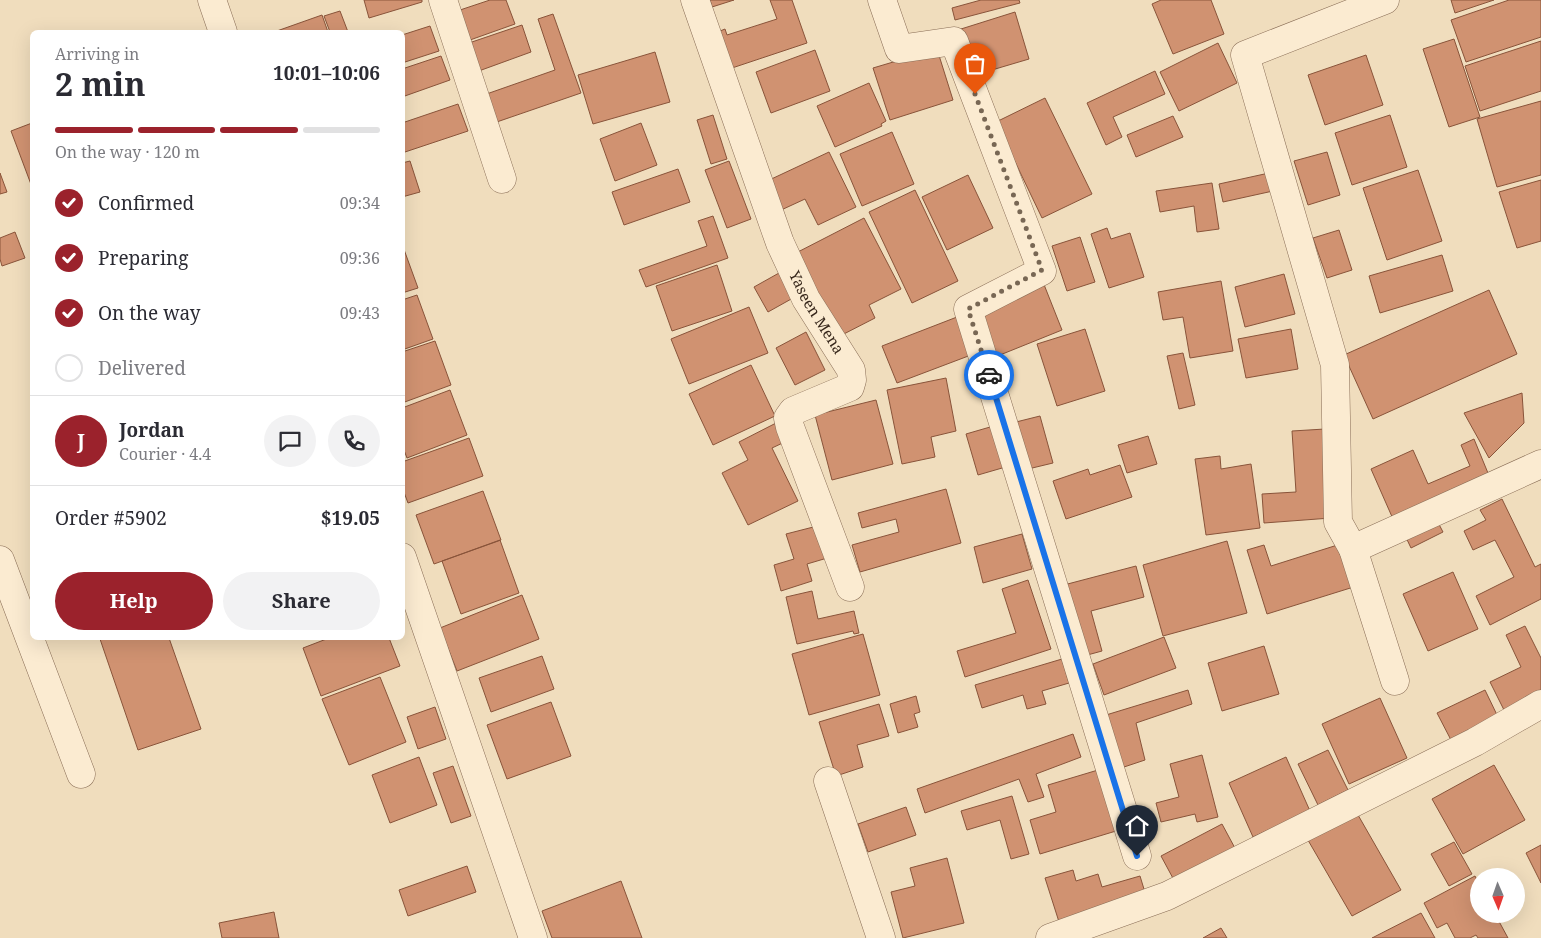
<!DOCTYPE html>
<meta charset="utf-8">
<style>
:root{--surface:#fff;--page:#f2f2f3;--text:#2b2b33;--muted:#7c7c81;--line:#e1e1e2;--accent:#9b222c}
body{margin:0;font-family:"Noto Serif",serif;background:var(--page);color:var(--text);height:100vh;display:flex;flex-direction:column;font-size:19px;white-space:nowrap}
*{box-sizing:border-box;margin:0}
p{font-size:16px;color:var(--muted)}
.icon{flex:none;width:28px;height:28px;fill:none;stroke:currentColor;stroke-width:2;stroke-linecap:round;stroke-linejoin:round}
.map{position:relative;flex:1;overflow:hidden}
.details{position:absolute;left:30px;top:30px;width:375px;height:610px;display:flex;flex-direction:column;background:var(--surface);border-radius:8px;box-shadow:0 5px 20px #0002}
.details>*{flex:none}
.needle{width:32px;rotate:178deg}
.tools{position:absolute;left:1470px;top:868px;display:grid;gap:10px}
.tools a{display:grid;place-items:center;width:55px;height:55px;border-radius:50%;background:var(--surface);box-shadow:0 5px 20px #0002;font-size:25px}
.pin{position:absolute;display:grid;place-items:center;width:42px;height:42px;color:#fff;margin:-51px -21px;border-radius:50% 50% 50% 0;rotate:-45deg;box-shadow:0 0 5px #0007}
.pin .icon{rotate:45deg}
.courier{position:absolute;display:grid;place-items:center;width:50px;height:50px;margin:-25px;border:4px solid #1a73e8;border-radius:50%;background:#fff;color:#222;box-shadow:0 1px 6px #0007}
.overview em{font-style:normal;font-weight:700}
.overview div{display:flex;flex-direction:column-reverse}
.overview{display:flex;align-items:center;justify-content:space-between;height:85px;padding:0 25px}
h1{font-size:32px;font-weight:700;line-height:38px}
.bar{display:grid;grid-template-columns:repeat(4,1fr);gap:8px 5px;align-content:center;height:60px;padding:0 25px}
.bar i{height:6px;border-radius:4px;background:var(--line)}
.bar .current{background:var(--accent)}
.bar p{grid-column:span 4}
.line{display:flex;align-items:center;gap:12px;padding:0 25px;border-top:1px solid var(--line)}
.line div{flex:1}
.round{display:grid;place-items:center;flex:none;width:52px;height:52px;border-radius:26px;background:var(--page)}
ol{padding:0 25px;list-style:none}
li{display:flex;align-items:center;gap:15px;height:55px}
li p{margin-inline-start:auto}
li .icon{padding:5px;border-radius:50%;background:var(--accent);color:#fff;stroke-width:4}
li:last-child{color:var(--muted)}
li i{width:28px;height:28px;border:2px solid var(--line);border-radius:50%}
.primary-button{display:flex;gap:10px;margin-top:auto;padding:10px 25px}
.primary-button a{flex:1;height:58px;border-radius:30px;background:var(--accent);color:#fff;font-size:20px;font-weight:700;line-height:58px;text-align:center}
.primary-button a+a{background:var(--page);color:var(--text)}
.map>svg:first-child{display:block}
.building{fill:#d09271;stroke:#89543a}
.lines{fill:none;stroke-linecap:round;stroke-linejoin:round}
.minor-casing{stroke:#896d56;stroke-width:29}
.minor{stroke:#fbebd1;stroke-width:28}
.done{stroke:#786754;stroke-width:5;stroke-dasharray:0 9}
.route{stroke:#1a73e8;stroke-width:6}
.labels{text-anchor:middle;stroke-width:4;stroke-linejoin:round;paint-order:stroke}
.street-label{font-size:15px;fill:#37271b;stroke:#f7e8cd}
</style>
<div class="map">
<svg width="1541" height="938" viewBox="0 0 1541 938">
<rect width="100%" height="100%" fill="#f0ddbd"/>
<path class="building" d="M364 0H422V2L369 18Z
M490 0H506L515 24 470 40 460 10Z
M710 0H734L712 7Z
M770 0H792L807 43 723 71 710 35 725 29 727 35 777 19Z
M981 0H1019L1020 3 955 20 952 8Z
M1161 0H1211L1224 34 1173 54 1152 4Z
M1451 0H1494L1455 13Z
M1509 0H1541V37L1466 62 1451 20Z
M340 11 348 32H330L324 16Z
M1015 12 1029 59 975 75 961 29Z
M553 14 581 93 488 125 478 97 555 70 538 19Z
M322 15 328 32H274Z
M522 25 531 52 476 72 466 44Z
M430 26 439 51 402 63V35Z
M1454 39 1480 117 1449 127 1423 49Z
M1541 41V91L1480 111 1465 66Z
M1218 43 1237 83 1179 111 1160 72Z
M937 49 953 100 890 120 873 68Z
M815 50 830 91 771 113 756 72Z
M655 52 670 102 593 124 578 75Z
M1366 55 1383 105 1325 125 1308 75Z
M441 56 450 80 402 97V69Z
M1155 71 1165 94 1113 117 1122 137 1106 145 1087 103Z
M869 83 886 121 881 124 882 126 835 147 817 106Z
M1045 98 1092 194 1042 218 996 122Z
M1541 101V175L1497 187 1477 119Z
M458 104 468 131 402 153V123Z
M713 115 727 159 711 164 697 120Z
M1390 115 1407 167 1352 185 1335 133Z
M1173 116 1183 137 1136 157 1127 135Z
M32 123V187L11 131Z
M641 123 657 165 615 181 600 139Z
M892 132 914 184 862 206 840 154Z
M829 152 856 207 818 225 805 199 779 211 765 182Z
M1327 152 1340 195 1308 205 1294 161Z
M410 161 420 192 402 197V163Z
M729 161 751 219 727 228 705 170Z
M678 169 690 202 624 225 612 192Z
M1418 170 1442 241 1387 260 1363 188Z
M0 173 7 192 0 194Z
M1269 173 1273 191 1223 202 1219 184Z
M968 175 993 228 947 250 922 197Z
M1541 180V241L1517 248 1499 192Z
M1212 183 1219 229 1197 232 1194 206 1160 212 1156 191Z
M915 190 958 281 912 303 869 212Z
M713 216 728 258 646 287 639 270 707 246 698 221Z
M864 218 901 289 869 305 875 318 836 338 792 255Z
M1107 228 1111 239 1130 233 1144 277 1109 288 1091 234Z
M1339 230 1352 270 1327 278 1313 238Z
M15 232 25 258 2 266 0 259V238Z
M1080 237 1095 282 1067 291 1052 246Z
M402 244 418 288 402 293Z
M1442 255 1453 291 1380 313 1369 276Z
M717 265 732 311 672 331 656 286Z
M779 273 793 298 768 312 754 287Z
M1284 274 1295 314 1245 327 1235 287Z
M1221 281 1233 351 1190 358 1183 317 1163 320 1158 292Z
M1043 282 1062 330 995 357 976 308Z
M1489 290 1517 354 1373 419 1344 355Z
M417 295 433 339 402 350V300Z
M749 307 768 353 689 384 671 339Z
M957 317 971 355 897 383 882 346Z
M1085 329 1105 391 1057 406 1037 344Z
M1291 329 1298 369 1246 378 1238 339Z
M806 332 825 370 795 385 776 348Z
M435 341 451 385 402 403V352Z
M1183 353 1195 405 1179 409 1167 356Z
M751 365 775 416 713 445 689 394Z
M946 378 956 431 931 437 935 457 902 464 887 390Z
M450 390 467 435 407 458 402 445V408Z
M1522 393 1524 423 1489 458 1464 413Z
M876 400 893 464 832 480 815 415Z
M1040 416 1053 463 1028 469 1016 422Z
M780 421 789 440 772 448 798 501 748 525 722 473 748 460 739 442Z
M997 425 1009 466 978 475 966 434Z
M1325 429 1331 518 1264 523 1262 494 1296 492 1292 431Z
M1148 436 1157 464 1127 473 1118 445Z
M469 438 483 476 408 503 402 487V462Z
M1474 439 1490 478 1393 519 1371 469 1413 450 1428 484 1470 466 1461 445Z
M1220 456 1221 469 1251 464 1260 528 1206 535 1195 459Z
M1120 465 1132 497 1066 519 1053 481 1088 469 1090 475Z
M946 489 961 543 860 572 852 545 899 532 896 519 862 528 858 513Z
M483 491 501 540 434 564 416 515Z
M1502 499 1535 567 1541 564V599L1490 625 1476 596 1514 577 1495 540 1473 550 1464 531 1486 520 1480 510Z
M1433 513 1443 532 1411 548 1402 529Z
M825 524 834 556 807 564 812 581 781 591 774 565 794 559 786 534Z
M1022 534 1032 569 983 583 974 547Z
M500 540 519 593 461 614 442 561Z
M1227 541 1247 613 1163 636 1143 565Z
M1347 542 1360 585 1267 614 1247 550 1264 545 1271 566Z
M1136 566 1144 597 1091 611 1102 651 1080 657 1060 586Z
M1453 572 1478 629 1428 651 1403 594Z
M1028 580 1051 649 965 677 957 651 1016 633 1002 589Z
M812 591 818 619 854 611 859 633 854 634 853 631 797 644 786 597Z
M522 595 539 639 457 671 440 628Z
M1525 626 1541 658V697L1506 714 1490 682 1521 667 1506 635Z
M863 634 880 695 809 715 792 654Z
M1164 637 1176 668 1104 695 1093 664Z
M104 638H169L201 729 138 750 100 639Z
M329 638H389L400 666 321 696 303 648Z
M1264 646 1279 694 1222 711 1208 663Z
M542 656 554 689 491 712 479 678Z
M1062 659 1069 683 1042 691 1046 704 1027 709 1023 695 982 708 975 685Z
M380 677 406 742 349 765 322 699Z
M1188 690 1192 704 1136 723 1145 760 1121 768 1106 715Z
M1485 690 1498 717 1451 740 1437 713Z
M916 696 920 712 914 714 918 727 898 733 890 704Z
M1380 698 1407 758 1349 784 1322 724Z
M551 702 571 756 507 779 487 725Z
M879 704 889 736 857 745 863 767 836 776 819 722Z
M435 707 446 739 418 749 407 717Z
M1073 734 1081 757 1036 774 1044 797 1028 802 1019 779 925 813 917 789Z
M1328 750 1348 790 1318 805 1298 764Z
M1202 755 1218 817 1197 822 1195 814 1161 822 1156 803 1179 797 1170 764Z
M419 757 437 805 390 823 372 775Z
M1286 757 1310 811 1253 837 1229 783Z
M1494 765 1525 820 1463 854 1432 799Z
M453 766 471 816 451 823 433 773Z
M1098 770 1116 831 1040 854 1030 820 1056 812 1048 785Z
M1012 796 1029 854 1011 859 1000 820 967 830 961 811Z
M906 807 916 835 868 852 858 824Z
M1354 808 1401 890 1352 916 1305 835Z
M1222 824 1236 850 1175 882 1161 856Z
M1454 842 1472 874 1449 886 1431 854Z
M1541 845V883L1526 853Z
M947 858 964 923 903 938 891 892 915 886 910 868Z
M467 866 476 892 408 916 399 890Z
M1073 870 1076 881 1098 874 1102 887 1140 876 1147 899 1060 925 1045 878Z
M1475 876 1479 884V914H1495L1508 938H1478L1476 935 1470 938H1455L1447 923 1437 928 1424 903Z
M621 881 642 938H552L542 911Z
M274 912 279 938H222L219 923Z
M1421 913 1435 938H1372Z
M1221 928 1227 938H1203Z"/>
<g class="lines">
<g class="minor-casing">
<g id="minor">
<path d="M212 0 223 32"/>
<path d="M443 0 502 179"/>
<path id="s1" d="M695 0 780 243 806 299 851 370 852 380 850 387 793 411 788 418 790 427 850 587"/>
<path d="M882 0 899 49 954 41 1042 271 968 309 1137 856"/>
<path d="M1385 0 1245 55 1335 365 1338 522 1353 549 1395 681"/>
<path d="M1353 549 1541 464"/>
<path d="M402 557 533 938"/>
<path d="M0 560 81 774"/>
<path d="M828 781 881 938"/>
<path d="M1050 938 1167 896 1475 742 1541 704"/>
</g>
</g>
<use href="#minor" class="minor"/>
</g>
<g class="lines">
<path class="done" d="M975 94 1042 270 968 309 989 375"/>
<path class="route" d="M989 375 1137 856"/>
</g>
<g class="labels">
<g class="street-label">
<text dy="5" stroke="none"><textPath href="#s1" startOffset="336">Yaseen Mena</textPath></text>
</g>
</g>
</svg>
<div class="tools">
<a><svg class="needle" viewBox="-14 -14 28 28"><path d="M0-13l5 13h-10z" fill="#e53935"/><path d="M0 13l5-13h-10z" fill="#7c7c81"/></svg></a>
</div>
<div class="pin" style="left:975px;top:94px;background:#ea580c"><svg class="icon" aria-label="bag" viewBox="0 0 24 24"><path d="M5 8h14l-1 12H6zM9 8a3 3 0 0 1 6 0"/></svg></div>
<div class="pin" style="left:1137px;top:856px;background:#1f2937"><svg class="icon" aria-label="home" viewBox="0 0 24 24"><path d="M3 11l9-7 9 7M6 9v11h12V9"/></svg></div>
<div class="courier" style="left:989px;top:375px"><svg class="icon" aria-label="car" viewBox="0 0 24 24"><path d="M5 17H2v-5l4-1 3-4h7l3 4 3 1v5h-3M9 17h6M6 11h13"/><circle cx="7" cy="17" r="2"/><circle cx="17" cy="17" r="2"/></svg></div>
<section class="details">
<div class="overview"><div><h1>2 min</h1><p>Arriving in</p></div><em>10:01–10:06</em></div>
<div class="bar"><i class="current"></i><i class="current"></i><i class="current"></i><i></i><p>On the way · 120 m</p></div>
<ol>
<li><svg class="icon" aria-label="check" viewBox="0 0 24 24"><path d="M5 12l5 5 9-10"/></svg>Confirmed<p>09:34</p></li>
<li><svg class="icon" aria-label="check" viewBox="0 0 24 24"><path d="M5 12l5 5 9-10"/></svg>Preparing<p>09:36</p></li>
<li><svg class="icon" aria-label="check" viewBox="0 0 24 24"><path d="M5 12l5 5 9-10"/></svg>On the way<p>09:43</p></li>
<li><i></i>Delivered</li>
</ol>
<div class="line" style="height:90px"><b class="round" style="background:var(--accent);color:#fff">J</b><div><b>Jordan</b><p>Courier · 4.4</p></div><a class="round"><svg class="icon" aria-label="chat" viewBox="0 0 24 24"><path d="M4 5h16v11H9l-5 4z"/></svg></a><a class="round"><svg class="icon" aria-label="phone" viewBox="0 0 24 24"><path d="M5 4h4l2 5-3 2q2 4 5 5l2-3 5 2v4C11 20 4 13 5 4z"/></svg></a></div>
<div class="line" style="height:65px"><div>Order #5902</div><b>$19.05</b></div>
<div class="primary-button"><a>Help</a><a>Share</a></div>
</section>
</div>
